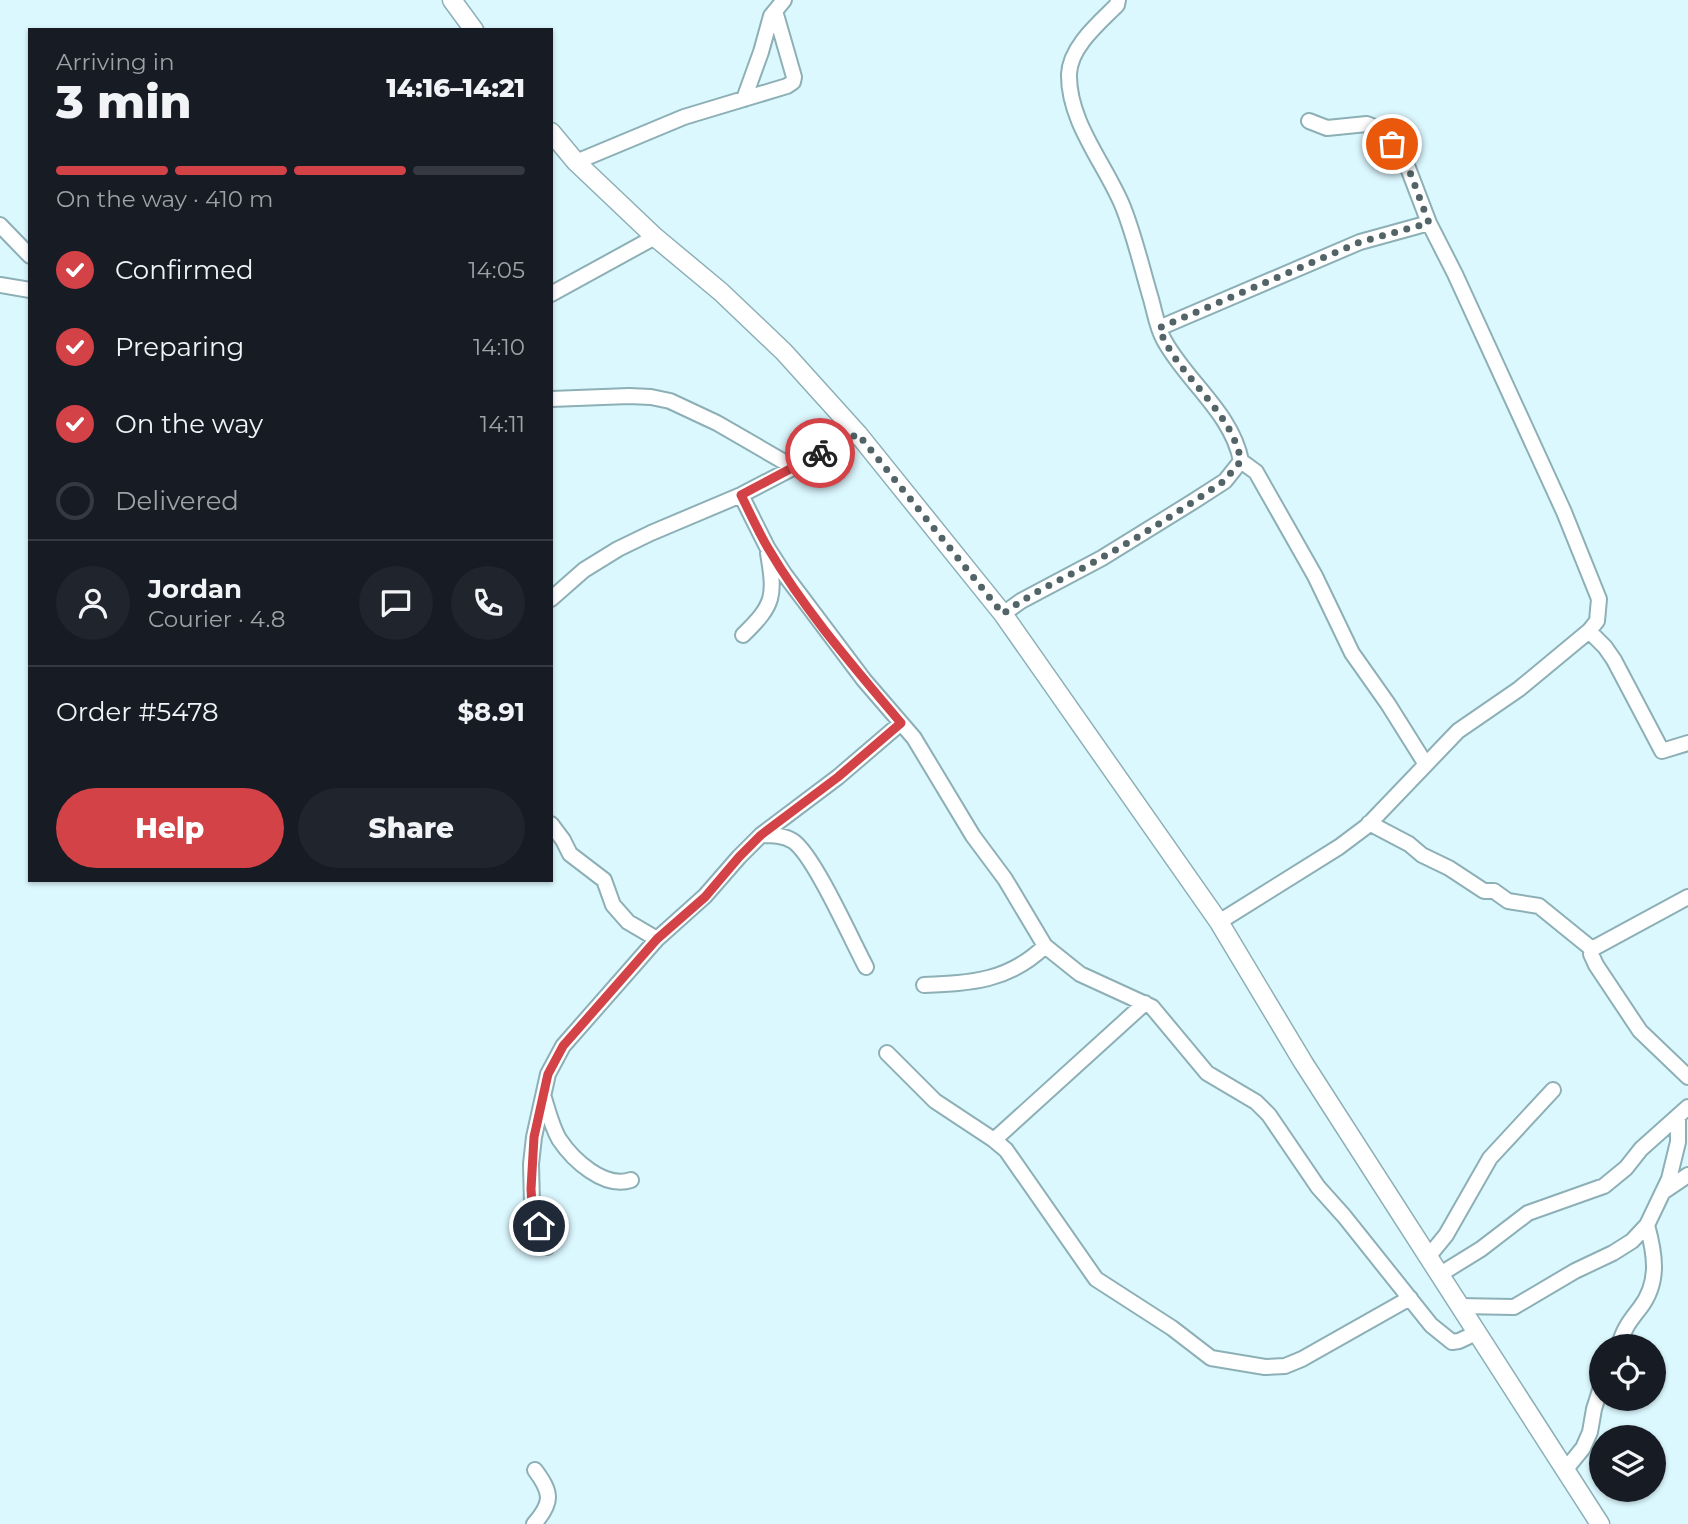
<!DOCTYPE html>
<meta charset="utf-8">
<style>
:root{--surface:#171b24;--page:#20242c;--text:#f1f3f6;--muted:#9ea1a6;--line:#363941;--accent:#d24247}
body{margin:0;font-family:Montserrat,sans-serif;background:var(--page);color:var(--text);height:100vh;display:flex;flex-direction:column;font-size:26px;white-space:nowrap}
*{box-sizing:border-box;margin:0}
p{font-size:23px;color:var(--muted)}
.icon{flex:none;width:38px;height:38px;fill:none;stroke:currentColor;stroke-width:2;stroke-linecap:round;stroke-linejoin:round}
.map{position:relative;flex:1;overflow:hidden}
.sheet{position:absolute;left:28px;top:28px;width:525px;height:854px;display:flex;flex-direction:column;background:var(--surface);border-radius:0px;box-shadow:0 2px 5px #0004}
.sheet>*{flex:none}
.controls{position:absolute;left:1589px;top:1334px;display:grid;gap:14px}
.controls a{display:grid;place-items:center;width:77px;height:77px;border-radius:50%;background:var(--surface);box-shadow:0 2px 5px #0004;font-size:35px}
.pin{position:absolute;display:grid;place-items:center;width:60px;height:60px;color:#fff;margin:-30px;border:4px solid #fff;border-radius:50%;box-shadow:0 2px 7px #0007}
.courier{position:absolute;display:grid;place-items:center;width:70px;height:70px;margin:-35px;border:5px solid #d24247;border-radius:50%;background:#fff;color:#222;box-shadow:0 2px 9px #0007}
.headline em{font-style:normal;font-weight:800}
.headline div{display:flex;flex-direction:column-reverse}
.headline{display:flex;align-items:center;justify-content:space-between;height:119px;padding:0 28px}
h1{font-size:46px;font-weight:800;line-height:52px}
.bar{display:grid;grid-template-columns:repeat(4,1fr);gap:10px 7px;align-content:center;height:84px;padding:0 28px}
.bar i{height:9px;border-radius:5px;background:var(--line)}
.bar .active{background:var(--accent)}
.bar p{grid-column:span 4}
.line{display:flex;align-items:center;gap:18px;padding:0 28px;border-top:2px solid var(--line)}
.line div{flex:1}
.round{display:grid;place-items:center;flex:none;width:74px;height:74px;border-radius:37px;background:var(--page)}
ol{padding:0 28px;list-style:none}
li{display:flex;align-items:center;gap:21px;height:77px}
li p{margin-inline-start:auto}
li .icon{padding:7px;border-radius:50%;background:var(--accent);color:#fff;stroke-width:4}
li:last-child{color:var(--muted)}
li i{width:38px;height:38px;border:4px solid var(--line);border-radius:50%}
.cta{display:flex;gap:14px;margin-top:auto;padding:14px 28px}
.cta a{flex:1;height:80px;border-radius:42px;background:var(--accent);color:#fff;font-size:28px;font-weight:800;line-height:80px;text-align:center}
.cta a+a{background:var(--page);color:var(--text)}
.map>svg:first-child{display:block}
.lines{fill:none;stroke-linecap:round;stroke-linejoin:round}
.minor-casing{stroke:#8dafb6;stroke-width:18}
.tertiary-casing{stroke:#8dafb6;stroke-width:21}
.minor{stroke:#fff;stroke-width:14}
.tertiary{stroke:#fff;stroke-width:18}
.done{stroke:#526468;stroke-width:7;stroke-dasharray:0 12.6}
.route{stroke:#d24247;stroke-width:9}
</style>
<div class="map">
<svg width="1688" height="1524" viewBox="0 0 1688 1524">
<rect width="100%" height="100%" fill="#dcf8ff"/>
<g class="lines">
<g class="minor-casing">
<path id="minor" d="M744 99 761 52 771 16 784 0
M1309 121 1327 128 1367 124 1382 130 1408 168 1429 223
M576 162 684 117 787 86 793 82 794 77 775 11
M0 225 30 256
M0 285 30 290
M551 294 655 237
M1159 328 1360 242 1429 223 1455 274 1564 512 1599 599 1597 621 1589 631 1519 689 1458 731 1367 826 1339 847 1219 922
M551 399 629 396 651 397 670 401 717 423 793 467
M1241 461 1256 472 1315 576 1352 653 1388 704 1425 763
M741 495 767 547 785 575 864 680 914 738 973 836 1005 879 1045 946 1080 974 1152 1007 1207 1073 1256 1102 1269 1115 1318 1187 1344 1216 1431 1325 1452 1342 1459 1341 1476 1333
M551 599 584 570 618 549 651 533 741 495 858 434
M1003 614 1021 601 1102 558 1194 501 1225 481 1241 461C1232 413 1186 381 1164 340 1157 328 1155 313 1151 299 1142 269 1135 237 1123 207 1106 165 1068 122 1069 74 1070 47 1099 23 1117 5L1118 0
M1589 631 1605 647 1614 660 1662 751 1688 743
M743 635C775 604 775 596 768 553
M1369 823 1409 844 1422 855 1449 868 1484 891H1494L1508 901 1539 906 1592 949
M551 824 563 840 570 854 604 880 613 905 628 922 657 939
M761 835C773 835 783 835 793 841 814 855 852 941 866 967
M1688 897 1592 949 1591 954 1596 965 1640 1031 1688 1077
M924 985C972 983 1009 981 1045 946
M887 1053 935 1101 994 1140 1006 1150 1096 1279 1172 1328 1211 1358 1265 1367 1285 1366 1302 1359 1410 1298
M544 1098C548 1111 552 1127 559 1139 573 1160 604 1189 631 1180
M994 1140 1145 1003
M1663 1192 1688 1175
M547 1247 532 1205 531 1164 534 1137 548 1074 563 1046 657 939 705 896 739 857 761 835 838 777 901 723
M1428 1257 1446 1235 1490 1158 1553 1090
M1439 1275 1481 1249 1528 1213 1604 1186 1626 1168 1641 1149 1688 1107
M1459 1306 1514 1307 1575 1271 1613 1253 1632 1241 1647 1225 1669 1179 1678 1142V1117
M1619 1346C1623 1329 1630 1321 1640 1308 1660 1282 1655 1254 1647 1225
M1566 1469 1583 1448 1590 1432 1594 1409 1601 1387
M534 1524C553 1502 552 1493 535 1470"/>
</g>
<g class="tertiary-casing">
<path id="tertiary" d="M452 0 474 30
M551 132 576 162 655 237 721 292 784 352 858 434 1003 614 1219 922 1303 1062 1600 1524"/>
</g>
<use href="#minor" class="minor"/>
<use href="#tertiary" class="tertiary"/>
</g>
<g class="lines">
<path class="done" d="M820 453 858 434 1003 614C1033 591 1068 577 1101 558 1143 535 1184 508 1224 481L1241 461C1231 408 1177 377 1159 328L1360 242 1429 223 1408 167 1392 144"/>
<path class="route" d="M539 1226 532 1205 531 1189 534 1137 548 1074 563 1046 657 939 705 897 739 857 761 835 838 777 901 723C854 667 805 611 768 548 758 531 750 513 741 495L820 453"/>
</g>
</svg>
<div class="controls">
<a><svg class="icon" aria-label="locate" viewBox="0 0 24 24"><circle cx="12" cy="12" r="6"/><path d="M12 2v4M12 18v4M2 12h4M18 12h4"/></svg></a>
<a><svg class="icon" aria-label="layers" viewBox="0 0 24 24"><path d="M12 4l9 5-9 5-9-5zM3 14l9 5 9-5"/></svg></a>
</div>
<div class="pin" style="left:1392px;top:144px;background:#ea580c"><svg class="icon" aria-label="bag" viewBox="0 0 24 24"><path d="M5 8h14l-1 12H6zM9 8a3 3 0 0 1 6 0"/></svg></div>
<div class="pin" style="left:539px;top:1226px;background:#1f2937"><svg class="icon" aria-label="home" viewBox="0 0 24 24"><path d="M3 11l9-7 9 7M6 9v11h12V9"/></svg></div>
<div class="courier" style="left:820px;top:453px"><svg class="icon" aria-label="bike" viewBox="0 0 24 24"><circle cx="6" cy="16" r="4"/><circle cx="18" cy="16" r="4"/><path d="M6 16l4-8h5l3 8M10 8l3 8H6M13 5h3"/></svg></div>
<section class="sheet">
<div class="headline"><div><h1>3 min</h1><p>Arriving in</p></div><em>14:16–14:21</em></div>
<div class="bar"><i class="active"></i><i class="active"></i><i class="active"></i><i></i><p>On the way · 410 m</p></div>
<ol>
<li><svg class="icon" aria-label="check" viewBox="0 0 24 24"><path d="M5 12l5 5 9-10"/></svg>Confirmed<p>14:05</p></li>
<li><svg class="icon" aria-label="check" viewBox="0 0 24 24"><path d="M5 12l5 5 9-10"/></svg>Preparing<p>14:10</p></li>
<li><svg class="icon" aria-label="check" viewBox="0 0 24 24"><path d="M5 12l5 5 9-10"/></svg>On the way<p>14:11</p></li>
<li><i></i>Delivered</li>
</ol>
<div class="line" style="height:126px"><a class="round"><svg class="icon" aria-label="person" viewBox="0 0 24 24"><circle cx="12" cy="8" r="4"/><path d="M4 21q1-7 8-7t8 7"/></svg></a><div><b>Jordan</b><p>Courier · 4.8</p></div><a class="round"><svg class="icon" aria-label="chat" viewBox="0 0 24 24"><path d="M4 5h16v11H9l-5 4z"/></svg></a><a class="round"><svg class="icon" aria-label="phone" viewBox="0 0 24 24"><path d="M5 4h4l2 5-3 2q2 4 5 5l2-3 5 2v4C11 20 4 13 5 4z"/></svg></a></div>
<div class="line" style="height:91px"><div>Order #5478</div><b>$8.91</b></div>
<div class="cta"><a>Help</a><a>Share</a></div>
</section>
</div>
